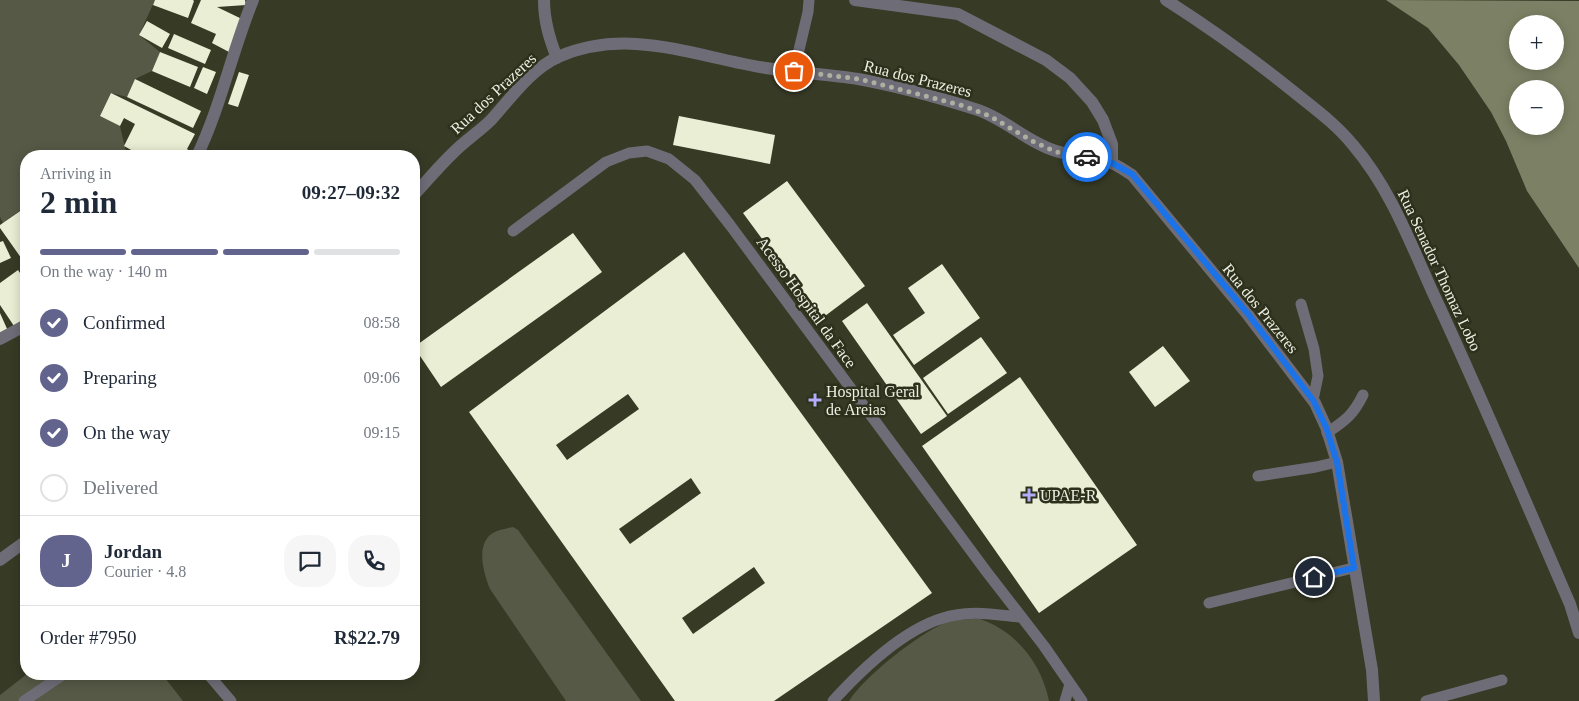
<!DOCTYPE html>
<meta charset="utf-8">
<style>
:root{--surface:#fff;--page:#f6f6f7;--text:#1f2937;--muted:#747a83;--line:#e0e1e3;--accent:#62648e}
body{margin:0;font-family:"Times New Roman",serif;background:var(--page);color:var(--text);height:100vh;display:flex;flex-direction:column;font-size:19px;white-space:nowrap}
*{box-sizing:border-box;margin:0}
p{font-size:16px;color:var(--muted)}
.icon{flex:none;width:28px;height:28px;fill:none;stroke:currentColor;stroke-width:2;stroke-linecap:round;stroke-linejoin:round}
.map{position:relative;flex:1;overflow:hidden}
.details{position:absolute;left:20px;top:150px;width:400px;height:530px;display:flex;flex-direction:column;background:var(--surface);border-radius:20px;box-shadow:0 2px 12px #0003}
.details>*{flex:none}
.buttons{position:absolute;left:1509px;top:15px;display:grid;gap:10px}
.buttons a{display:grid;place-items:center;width:55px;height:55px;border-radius:50%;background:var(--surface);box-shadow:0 2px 12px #0003;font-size:25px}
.pin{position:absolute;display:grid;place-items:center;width:42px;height:42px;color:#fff;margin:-21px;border:2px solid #fff;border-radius:50%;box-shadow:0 1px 5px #0007}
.courier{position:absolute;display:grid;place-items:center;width:50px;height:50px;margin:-25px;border:4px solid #1a73e8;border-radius:50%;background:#fff;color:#222;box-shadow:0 1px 6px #0007}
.headline em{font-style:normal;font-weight:800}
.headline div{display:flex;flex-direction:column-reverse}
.headline{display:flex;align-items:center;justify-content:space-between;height:85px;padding:0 20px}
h1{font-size:32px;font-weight:800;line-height:38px}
.bar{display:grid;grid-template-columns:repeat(4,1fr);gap:8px 5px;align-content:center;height:60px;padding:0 20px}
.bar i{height:6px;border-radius:4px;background:var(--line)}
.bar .current{background:var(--accent)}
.bar p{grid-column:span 4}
.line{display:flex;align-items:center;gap:12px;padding:0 20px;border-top:1px solid var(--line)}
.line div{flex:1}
.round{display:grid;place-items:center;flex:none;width:52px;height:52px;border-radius:20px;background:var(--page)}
ol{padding:0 20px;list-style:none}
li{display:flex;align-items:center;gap:15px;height:55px}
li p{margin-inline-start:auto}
li .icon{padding:5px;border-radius:50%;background:var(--accent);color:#fff;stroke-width:4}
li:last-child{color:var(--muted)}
li i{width:28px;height:28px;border:2px solid var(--line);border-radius:50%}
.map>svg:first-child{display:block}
.green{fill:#565946}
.water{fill:#7c8064;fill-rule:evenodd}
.building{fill:#eaeed4;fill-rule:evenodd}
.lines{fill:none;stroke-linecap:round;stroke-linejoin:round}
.lane{stroke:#6e6d77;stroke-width:11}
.street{stroke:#6e6d77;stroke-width:12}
.done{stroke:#adb0a0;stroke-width:5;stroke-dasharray:0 9}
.route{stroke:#1a73e8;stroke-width:6}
.poi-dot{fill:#b3adf9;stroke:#2d301b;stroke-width:2}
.labels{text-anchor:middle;stroke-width:5;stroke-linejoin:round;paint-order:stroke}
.street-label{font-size:16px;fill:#ecefe2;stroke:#2d301b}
.poi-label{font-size:16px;fill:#ecefe2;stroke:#2d301b;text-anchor:start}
</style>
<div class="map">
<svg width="1579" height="701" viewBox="0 0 1579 701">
<rect width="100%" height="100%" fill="#373a25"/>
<path class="green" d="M0 0H155L139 35 160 52 152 71 135 79 127 97 111 93 100 116 120 126 127 156H26V206L3 223 0 217Z
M513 527 518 530 641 701H566L490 589C484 574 476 548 490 535 496 530 505 529 513 527Z
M980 619C1016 631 1042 664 1049 701H849C864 677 918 634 945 623 956 619 969 619 980 619Z
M27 674H162L183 701H0V695Z"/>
<path class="water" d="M1386 0 1579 1V268L1527 191 1506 141 1491 112 1459 65 1428 28ZM1518 24H1555V61H1518ZM1518 89H1555V126H1518Z"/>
<path class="building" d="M155 0H193L194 1 188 18 153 5Z
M201 0H245L246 5 217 7 244 20 229 52 212 43 216 34 191 23Z
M147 21 170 34 162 48 139 35Z
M174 34 211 50 205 64 168 48Z
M160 52 198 67 190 87 152 71Z
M203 67 216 72 207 94 194 88Z
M239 72 249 75 238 107 228 104Z
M135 79 201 111 193 128 127 97Z
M111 93 195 134 187 149 192 153 190 156H142L124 146 135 124 124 118 120 126 100 116Z
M679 116 775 135 770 164 673 145Z
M787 181 865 286 821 319 743 213Z
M26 207V261L24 262 0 228V225Z
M573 233 602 272 441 387 414 347Z
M3 241 11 258 0 263V242Z
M684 252 932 593 774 701H675L469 412ZM628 394 639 409 567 460 556 445ZM691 478 701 493 630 544 619 529ZM754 567 765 583 693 634 682 618Z
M942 264 980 318 914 365 893 335 925 313 908 288Z
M18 270 26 282V317L14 326 0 305V283Z
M867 303 947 416 921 434 842 321Z
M0 313 8 331 0 334Z
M981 337 1007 373 948 414 923 378Z
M1163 346 1190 381 1155 407 1129 372Z
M1020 377 1137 545 1039 613 922 446Z"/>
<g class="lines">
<path class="lane" d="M794 71 808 12 809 0
M513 231 606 162 629 153 647 151 669 159 695 180 730 225 986 571 1044 646 1082 701
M1301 304 1314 349 1318 376 1313 400
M1327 433C1346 420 1353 415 1363 395
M1258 476 1316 467 1337 462
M1209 603 1353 568
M208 674 231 701
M24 701 64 674
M833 701C863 668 910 622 956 615 977 611 999 615 1020 617
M1065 701 1070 684
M1426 701 1502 680"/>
<path class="street" d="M544 0C544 21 549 38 557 58
M855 0 958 14 1046 60 1070 78 1092 102 1103 120 1112 144V163
M1166 0C1210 28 1253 59 1294 92 1315 109 1336 124 1353 145 1390 188 1410 242 1433 293 1481 396 1525 500 1570 604L1579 633
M197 156C221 106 232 51 253 0
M414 195C427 181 440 165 455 151 466 140 480 131 491 120 511 98 530 70 558 57 629 26 695 57 766 68 797 73 828 74 858 79 897 86 937 97 975 109 1004 118 1027 142 1056 151 1074 157 1093 156 1111 163 1118 165 1125 171 1132 175L1248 315 1315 403 1326 427 1337 462 1372 670 1374 701
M0 339 26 325
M0 560 26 541"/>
</g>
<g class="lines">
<path class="done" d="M794 71 859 79 964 106 990 116 1032 141 1056 152 1087 157"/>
<path class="route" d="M1087 157 1112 163 1132 174 1248 314 1313 400 1326 427 1337 462 1354 568 1314 577"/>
</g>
<g class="poi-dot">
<path d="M812.5 392.5h5v5h5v5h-5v5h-5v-5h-5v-5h5z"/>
<path d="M1026.5 487.5h5v5h5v5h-5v5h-5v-5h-5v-5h5z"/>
</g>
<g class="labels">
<g class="street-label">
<text transform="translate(918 78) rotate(14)" y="6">Rua dos Prazeres</text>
<text transform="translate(493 93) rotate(-43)" y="6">Rua dos Prazeres</text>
<text transform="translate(1440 270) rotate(65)" y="6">Rua Senador Thomaz Lobo</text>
<text transform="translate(807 302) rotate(54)" y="6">Acesso Hospital da Face</text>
<text transform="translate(1261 308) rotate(51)" y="6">Rua dos Prazeres</text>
</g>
<g class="poi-label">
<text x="826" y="397">Hospital Geral<tspan x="826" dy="18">de Areias</tspan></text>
<text x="1040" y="501">UPAE-R</text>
</g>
</g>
</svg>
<div class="buttons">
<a>+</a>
<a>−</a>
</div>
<div class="pin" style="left:794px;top:71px;background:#ea580c"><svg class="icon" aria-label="bag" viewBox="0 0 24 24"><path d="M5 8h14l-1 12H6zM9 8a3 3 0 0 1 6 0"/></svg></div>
<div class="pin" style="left:1314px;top:577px;background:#1f2937"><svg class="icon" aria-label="home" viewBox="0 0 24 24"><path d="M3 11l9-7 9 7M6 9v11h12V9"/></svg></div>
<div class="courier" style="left:1087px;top:157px"><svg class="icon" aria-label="car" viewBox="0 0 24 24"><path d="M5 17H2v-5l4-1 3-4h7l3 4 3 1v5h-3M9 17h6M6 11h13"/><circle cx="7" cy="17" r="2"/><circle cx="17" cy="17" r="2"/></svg></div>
<section class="details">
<div class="headline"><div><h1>2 min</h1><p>Arriving in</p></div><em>09:27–09:32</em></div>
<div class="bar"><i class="current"></i><i class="current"></i><i class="current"></i><i></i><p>On the way · 140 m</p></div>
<ol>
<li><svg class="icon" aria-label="check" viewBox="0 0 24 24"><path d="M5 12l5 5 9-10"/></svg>Confirmed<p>08:58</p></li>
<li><svg class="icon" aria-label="check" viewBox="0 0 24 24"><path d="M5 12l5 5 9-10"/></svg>Preparing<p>09:06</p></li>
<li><svg class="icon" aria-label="check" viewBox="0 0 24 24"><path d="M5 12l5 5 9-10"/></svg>On the way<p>09:15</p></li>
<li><i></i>Delivered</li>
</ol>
<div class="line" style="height:90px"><b class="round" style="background:var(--accent);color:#fff">J</b><div><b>Jordan</b><p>Courier · 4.8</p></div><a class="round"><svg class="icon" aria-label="chat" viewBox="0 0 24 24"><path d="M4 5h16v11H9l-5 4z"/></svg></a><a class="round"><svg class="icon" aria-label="phone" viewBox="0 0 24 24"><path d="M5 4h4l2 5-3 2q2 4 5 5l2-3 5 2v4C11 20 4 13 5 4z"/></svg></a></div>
<div class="line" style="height:65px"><div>Order #7950</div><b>R$22.79</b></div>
</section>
</div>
